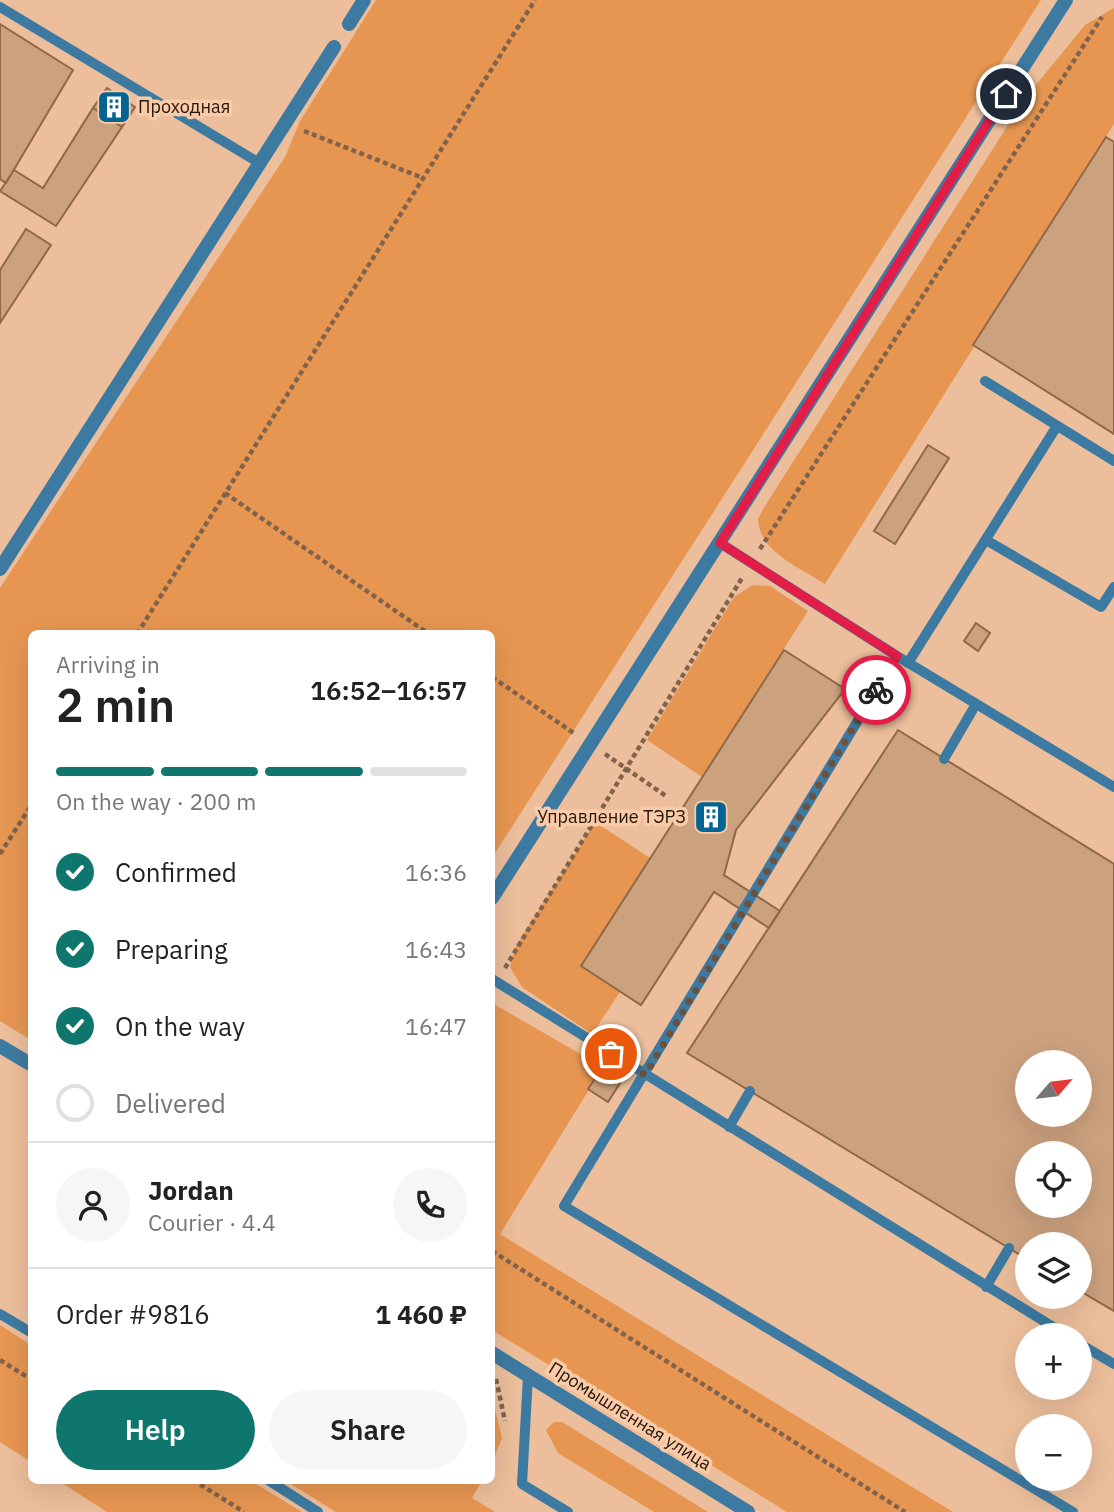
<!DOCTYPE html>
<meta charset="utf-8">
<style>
:root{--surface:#fff;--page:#f6f6f6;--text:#222;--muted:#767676;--line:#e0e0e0;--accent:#0f766e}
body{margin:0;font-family:"IBM Plex Sans",sans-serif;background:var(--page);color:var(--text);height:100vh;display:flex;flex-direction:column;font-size:26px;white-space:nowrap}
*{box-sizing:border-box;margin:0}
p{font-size:23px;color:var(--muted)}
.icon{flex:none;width:38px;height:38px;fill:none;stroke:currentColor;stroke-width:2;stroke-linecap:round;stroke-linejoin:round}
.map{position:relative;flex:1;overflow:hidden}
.details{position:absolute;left:28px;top:630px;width:467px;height:854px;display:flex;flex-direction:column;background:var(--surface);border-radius:10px;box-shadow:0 7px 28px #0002}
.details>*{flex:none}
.needle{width:46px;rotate:62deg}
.controls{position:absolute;left:1015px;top:1050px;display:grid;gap:14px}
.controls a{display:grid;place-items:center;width:77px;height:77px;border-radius:50%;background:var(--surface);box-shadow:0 7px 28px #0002;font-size:35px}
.pin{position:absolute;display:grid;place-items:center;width:60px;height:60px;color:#fff;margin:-30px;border:4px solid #fff;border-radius:50%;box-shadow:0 2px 7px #0007}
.courier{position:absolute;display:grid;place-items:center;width:70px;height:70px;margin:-35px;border:5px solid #e11d48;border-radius:50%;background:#fff;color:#222;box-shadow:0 2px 9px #0007}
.overview em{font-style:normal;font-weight:600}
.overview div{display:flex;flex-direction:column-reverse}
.overview{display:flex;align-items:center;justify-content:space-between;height:119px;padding:0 28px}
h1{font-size:46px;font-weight:600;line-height:52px}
.bar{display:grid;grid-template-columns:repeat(4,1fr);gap:10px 7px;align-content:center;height:84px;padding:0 28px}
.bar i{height:9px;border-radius:5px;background:var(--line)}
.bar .active{background:var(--accent)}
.bar p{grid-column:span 4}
.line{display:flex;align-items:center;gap:18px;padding:0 28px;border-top:2px solid var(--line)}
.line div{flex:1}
.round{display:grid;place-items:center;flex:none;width:74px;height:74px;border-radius:37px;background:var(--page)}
ol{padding:0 28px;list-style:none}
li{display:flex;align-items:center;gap:21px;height:77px}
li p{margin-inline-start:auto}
li .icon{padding:7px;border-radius:50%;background:var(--accent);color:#fff;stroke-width:4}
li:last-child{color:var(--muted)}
li i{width:38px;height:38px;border:4px solid var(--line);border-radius:50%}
.action{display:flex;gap:14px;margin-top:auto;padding:14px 28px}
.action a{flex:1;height:80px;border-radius:42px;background:var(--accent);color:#fff;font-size:28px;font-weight:600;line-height:80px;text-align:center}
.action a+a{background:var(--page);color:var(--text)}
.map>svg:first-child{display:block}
.green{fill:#e79651}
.building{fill:#cca17e;stroke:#906847;stroke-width:2;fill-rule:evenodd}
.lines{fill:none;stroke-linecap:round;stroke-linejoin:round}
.path{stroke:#81634c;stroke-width:4.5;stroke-dasharray:5 3.5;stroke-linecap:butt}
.service{stroke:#3d7aa1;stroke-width:10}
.minor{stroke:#3d7aa1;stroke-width:14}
.done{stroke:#6c513c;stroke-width:7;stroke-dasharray:0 12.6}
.route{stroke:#e11d48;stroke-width:9}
.labels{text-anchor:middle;stroke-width:7;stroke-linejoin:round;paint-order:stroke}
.poi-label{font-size:18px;fill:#271709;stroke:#f9cba8;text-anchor:start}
.street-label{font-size:18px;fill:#271709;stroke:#f9cba8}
</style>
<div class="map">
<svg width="1114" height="1512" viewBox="0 0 1114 1512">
<rect width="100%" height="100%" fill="#ecbe9b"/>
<path class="green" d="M376 0H1041L492 858V634H32L31 1040 0 1021V588L285 157 300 121Z
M1114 8V124L825 584C801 568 759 552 758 519L763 509 1026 97 1085 25Z
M753 585 770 586 808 611 702 777 647 740 734 597Z
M595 822 650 858 581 966 620 992 592 1034 522 987 510 967 516 946Z
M492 1003 603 1067 500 1234 953 1512H787L492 1330Z
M0 1325 31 1345V1462L0 1442Z
M492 1397 502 1438 492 1463Z
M554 1422H562L708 1512H654L558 1453 546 1430Z
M59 1481H251L302 1512H107Z
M286 1481H482L472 1498 495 1512H336Z"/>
<path class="building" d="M0 24 73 70 6 183 0 179Z
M107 88 135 107 122 127 93 108Z
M93 108 122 127 56 226 0 191 14 170 43 188Z
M1106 137 1114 142V434L973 345Z
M26 229 51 245 0 323V270Z
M928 445 949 458 895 544 874 531Z
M976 623 990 633 978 651 964 641Z
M784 650 845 689 736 830 724 875 780 911 769 928 714 892 641 1005 581 966Z
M898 730 1114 864V1311L1080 1291V1244H1027V1259L687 1053ZM1027 1062H1080V1115H1027ZM1027 1153H1080V1206H1027Z
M603 1067 622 1080 608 1102 588 1089Z"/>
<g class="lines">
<path class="path" d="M304 131 423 178
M225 493 429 634
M760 549 1102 17
M137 634 535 0
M492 677 575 734
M605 754 666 796
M0 854 32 804
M505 968 742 578
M492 1239V1256
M492 1251 905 1512
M0 1360 32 1380
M496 1379 505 1421
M193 1480 244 1512"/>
<path class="service" d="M0 7 261 164
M985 381 1114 461
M986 540 1101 607 1114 587
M720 543 897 656 1114 787
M897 656 564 1206 1073 1512
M908 663 1057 426
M944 759 976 704
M492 979 1066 1335
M729 1127 750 1091
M986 1287 1009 1248
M0 1314 32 1333
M1080 1344 1114 1364
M528 1376 522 1484 568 1512
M268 1480 318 1512"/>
<path class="minor" d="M349 24 364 0
M0 569 334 47
M492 898 1066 0
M0 1046 32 1065
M492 1353 748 1512"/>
</g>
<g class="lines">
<path class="done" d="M611 1054 645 1075 876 690"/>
<path class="route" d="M876 690 897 656 720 543 1006 94"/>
</g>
<defs>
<g id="building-square" transform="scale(1.75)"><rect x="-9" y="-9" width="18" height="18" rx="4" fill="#026493" stroke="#f9cba8"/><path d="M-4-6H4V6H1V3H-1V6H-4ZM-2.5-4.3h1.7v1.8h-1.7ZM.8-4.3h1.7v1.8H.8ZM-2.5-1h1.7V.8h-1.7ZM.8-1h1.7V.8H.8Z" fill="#fff"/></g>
</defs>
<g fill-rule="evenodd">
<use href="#building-square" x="114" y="107"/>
<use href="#building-square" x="711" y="817"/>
</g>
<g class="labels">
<g class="poi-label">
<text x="138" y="113">Проходная</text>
<text x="686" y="823" text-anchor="end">Управление ТЭРЗ</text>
</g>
<g class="street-label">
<text transform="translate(630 1416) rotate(32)" y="6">Промышленная улица</text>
</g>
</g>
</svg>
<div class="controls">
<a><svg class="needle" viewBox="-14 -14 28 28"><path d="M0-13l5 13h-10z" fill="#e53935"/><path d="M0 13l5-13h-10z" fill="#767676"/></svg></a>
<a><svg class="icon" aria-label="locate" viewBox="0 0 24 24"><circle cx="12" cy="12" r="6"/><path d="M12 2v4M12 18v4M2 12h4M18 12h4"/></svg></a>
<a><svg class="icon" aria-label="layers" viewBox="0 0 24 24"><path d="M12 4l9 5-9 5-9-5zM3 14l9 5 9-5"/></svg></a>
<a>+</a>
<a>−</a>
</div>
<div class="pin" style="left:611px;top:1054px;background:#ea580c"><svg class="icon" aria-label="bag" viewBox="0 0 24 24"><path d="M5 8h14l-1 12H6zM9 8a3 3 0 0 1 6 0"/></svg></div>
<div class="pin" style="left:1006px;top:94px;background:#1f2937"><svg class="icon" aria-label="home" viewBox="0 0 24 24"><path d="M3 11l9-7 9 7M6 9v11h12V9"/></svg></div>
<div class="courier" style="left:876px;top:690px"><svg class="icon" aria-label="bike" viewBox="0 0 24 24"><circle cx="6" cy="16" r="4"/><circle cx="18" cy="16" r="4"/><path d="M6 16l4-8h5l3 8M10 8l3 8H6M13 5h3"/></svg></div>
<section class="details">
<div class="overview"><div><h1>2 min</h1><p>Arriving in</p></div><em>16:52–16:57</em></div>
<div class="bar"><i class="active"></i><i class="active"></i><i class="active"></i><i></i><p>On the way · 200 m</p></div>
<ol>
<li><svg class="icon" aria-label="check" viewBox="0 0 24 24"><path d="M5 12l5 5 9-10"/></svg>Confirmed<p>16:36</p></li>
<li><svg class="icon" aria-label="check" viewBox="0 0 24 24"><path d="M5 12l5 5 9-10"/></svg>Preparing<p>16:43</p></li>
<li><svg class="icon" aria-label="check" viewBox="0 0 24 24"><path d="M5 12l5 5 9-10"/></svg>On the way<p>16:47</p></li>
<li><i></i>Delivered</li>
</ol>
<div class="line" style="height:126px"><a class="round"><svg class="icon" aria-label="person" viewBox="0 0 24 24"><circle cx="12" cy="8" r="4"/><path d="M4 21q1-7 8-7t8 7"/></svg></a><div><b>Jordan</b><p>Courier · 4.4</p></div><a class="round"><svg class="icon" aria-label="phone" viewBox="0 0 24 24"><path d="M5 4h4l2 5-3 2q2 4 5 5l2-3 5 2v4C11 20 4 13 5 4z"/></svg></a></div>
<div class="line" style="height:91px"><div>Order #9816</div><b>1 460 ₽</b></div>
<div class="action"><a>Help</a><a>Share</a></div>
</section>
</div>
